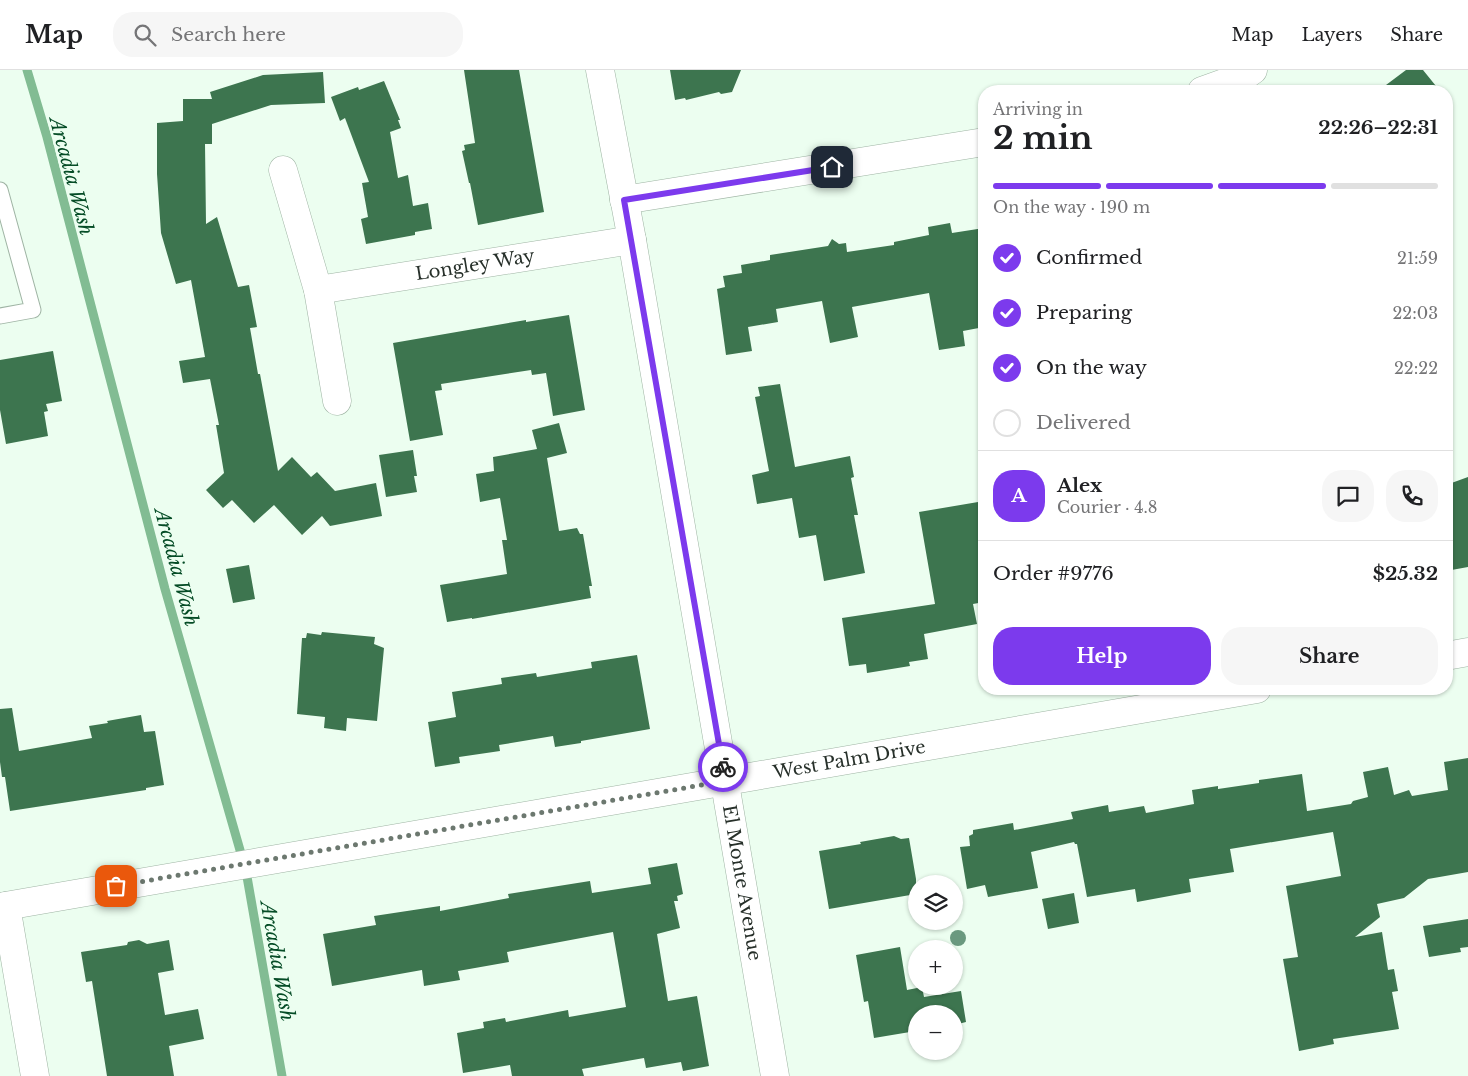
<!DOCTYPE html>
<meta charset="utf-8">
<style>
:root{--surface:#fff;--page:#f6f6f6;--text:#202124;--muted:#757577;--line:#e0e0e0;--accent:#7c3aed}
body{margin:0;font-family:"Libre Baskerville",serif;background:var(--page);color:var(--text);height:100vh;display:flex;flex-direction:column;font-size:19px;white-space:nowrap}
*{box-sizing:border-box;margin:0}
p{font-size:16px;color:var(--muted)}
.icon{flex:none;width:28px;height:28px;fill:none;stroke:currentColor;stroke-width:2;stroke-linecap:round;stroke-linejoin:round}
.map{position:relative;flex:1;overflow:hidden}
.details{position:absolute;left:978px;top:15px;width:475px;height:610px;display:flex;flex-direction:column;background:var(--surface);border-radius:20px;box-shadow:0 1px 4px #0004}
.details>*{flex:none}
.tools{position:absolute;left:908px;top:805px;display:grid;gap:10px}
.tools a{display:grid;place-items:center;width:55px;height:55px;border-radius:50%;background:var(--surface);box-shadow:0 1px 4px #0004;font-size:25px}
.pin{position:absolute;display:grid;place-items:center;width:42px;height:42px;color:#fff;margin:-21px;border-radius:10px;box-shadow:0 2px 8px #0006}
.courier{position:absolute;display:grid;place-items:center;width:50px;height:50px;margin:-25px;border:4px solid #7c3aed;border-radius:50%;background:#fff;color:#222;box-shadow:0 1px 6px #0007}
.summary em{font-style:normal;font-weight:700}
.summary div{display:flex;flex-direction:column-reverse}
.summary{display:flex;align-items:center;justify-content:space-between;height:85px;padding:0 15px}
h1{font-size:32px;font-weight:700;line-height:38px}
.bar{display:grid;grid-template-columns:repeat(4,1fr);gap:8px 5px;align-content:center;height:60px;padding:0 15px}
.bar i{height:6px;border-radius:4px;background:var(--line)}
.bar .on{background:var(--accent)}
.bar p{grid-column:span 4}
.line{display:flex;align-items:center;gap:12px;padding:0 15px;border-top:1px solid var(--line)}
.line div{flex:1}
.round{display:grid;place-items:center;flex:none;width:52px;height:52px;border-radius:20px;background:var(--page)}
ol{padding:0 15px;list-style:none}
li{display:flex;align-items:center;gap:15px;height:55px}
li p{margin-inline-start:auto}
li .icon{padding:5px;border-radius:50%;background:var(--accent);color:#fff;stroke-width:4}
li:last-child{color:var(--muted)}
li i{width:28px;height:28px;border:2px solid var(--line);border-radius:50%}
.action{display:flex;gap:10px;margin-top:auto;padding:10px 15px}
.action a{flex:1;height:58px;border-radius:20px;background:var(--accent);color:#fff;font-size:20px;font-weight:700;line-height:58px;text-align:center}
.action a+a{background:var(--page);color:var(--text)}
header{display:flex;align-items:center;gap:30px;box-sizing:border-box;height:70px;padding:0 25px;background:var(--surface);border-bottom:1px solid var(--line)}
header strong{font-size:24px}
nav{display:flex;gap:28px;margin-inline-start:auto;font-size:18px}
.search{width:350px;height:45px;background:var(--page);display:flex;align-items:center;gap:12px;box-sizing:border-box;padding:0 18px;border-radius:20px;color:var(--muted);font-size:19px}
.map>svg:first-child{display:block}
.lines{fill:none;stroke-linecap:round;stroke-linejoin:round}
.stream{stroke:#82bc93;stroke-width:9}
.building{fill:#3d754f}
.lane-casing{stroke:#9fb4a4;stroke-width:17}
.street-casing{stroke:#9fb4a4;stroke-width:29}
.secondary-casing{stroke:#9fb4a4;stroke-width:29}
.lane{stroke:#fff;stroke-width:15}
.street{stroke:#fff;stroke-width:28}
.secondary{stroke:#fff;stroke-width:28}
.tree{fill:#6a997f}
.done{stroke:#6c786f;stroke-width:5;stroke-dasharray:0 9}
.route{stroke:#7c3aed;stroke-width:6}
.labels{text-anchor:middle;stroke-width:5;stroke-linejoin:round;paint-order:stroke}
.street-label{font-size:18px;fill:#27302a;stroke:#ecfef0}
.water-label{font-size:19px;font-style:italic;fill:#054c26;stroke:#ecfef0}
</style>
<header>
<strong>Map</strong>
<div class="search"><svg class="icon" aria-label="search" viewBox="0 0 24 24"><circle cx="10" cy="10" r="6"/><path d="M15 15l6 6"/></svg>Search here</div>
<nav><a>Map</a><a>Layers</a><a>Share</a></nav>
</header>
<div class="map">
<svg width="1468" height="1006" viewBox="0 0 1468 1006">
<rect width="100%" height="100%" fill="#ecfef0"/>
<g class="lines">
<path class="stream" d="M27 0 47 67 165 519 246 801 282 1006"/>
</g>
<path class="building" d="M464 0H519L544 142 478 155 470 113H469L462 81 465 80 464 75 475 73Z
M670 0H741L732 22 721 24 719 22 686 30 685 28 675 30Z
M1406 0H1423L1440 21H1378Z
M323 2 325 33 271 35 212 54V74H205L206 154 217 147 238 217 249 215 257 257 250 258 258 304H260L278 401 292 387 311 407 317 402 335 421 376 413 382 446 330 456 322 446 302 465 274 435 254 453 232 430 223 438 206 420 224 403 216 355H219L210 309 183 313 179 291 205 287 191 210 176 214 161 163 157 104V53L183 51V29H212L210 22 263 5Z
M384 11 400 50H398L401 58 390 62 398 108 408 105 413 136 428 133 432 159 415 162V165L366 174 361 149 368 147 362 113 369 112 345 48 340 51 331 27 358 17 359 20Z
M950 153 952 163 984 158V257L963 261 965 276 939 280 929 223 852 237 858 267 830 273 822 231 776 239 778 252 748 257 752 281 726 285 717 219 725 217 723 206 742 203 741 195 770 190V185L828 176 832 169 839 174 846 173 847 182 894 175V172L929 165 928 157Z
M569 245 585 340 553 346 546 303 532 305 531 300 441 314 442 320 435 321 443 365 410 371 393 273 526 250V252Z
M53 281 62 331 46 334 48 341 44 342 48 366 6 374 0 340V290Z
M780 314 795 397 850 386 854 407 851 408 858 445H854L865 503 824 511 816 465 799 468 792 428 757 434 752 405 769 401 755 327 760 326 758 317Z
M559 353 567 383 547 388 559 461 577 458 580 464H583L592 516H589L591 528 472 549V548L447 552 440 515 507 504 502 470H507L500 428 480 432 476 404 494 401 493 387 537 379 532 360Z
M413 380 417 406H414L417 422 386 427 379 385Z
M1468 407V497L1446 501V415Z
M984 431V532L973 534 977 554 924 564 928 589 909 592 910 596 867 603 866 594 849 596 842 548 935 534 919 442Z
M249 495 255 529 233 533 226 499Z
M322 562 375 567 374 574 384 578 377 651 347 648 346 661 324 658 325 647 297 644 302 568H306L307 563 321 565Z
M637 585 650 659 581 671V673L555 677 553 666 499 675 500 681 459 687 460 693 435 697 428 652 456 647 452 622 502 614 501 608 536 603 537 607 592 598 591 592Z
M12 638 19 681 92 668 89 656 108 653 107 651 141 645 144 662 155 661 164 715 146 718V720L10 741 5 707H2L0 692V639Z
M1468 688V802L1428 809 1404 828 1377 834 1380 847 1355 867 1382 862 1388 900 1394 899 1398 921 1392 922 1399 959 1333 969 1334 974 1299 981 1283 889 1298 887 1286 816 1341 806 1333 762 1230 779 1234 802 1189 809 1191 822 1137 832 1135 819 1087 827 1077 774H1075L1074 772 1031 782 1038 818 988 827 985 815 967 819 960 777 970 776 969 766 973 764V760L1013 753 1014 760 1073 749 1071 742 1108 735 1109 742 1144 736 1146 743 1194 734 1192 720 1218 716V719L1259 713V710L1302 704 1307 741 1351 734 1353 731 1368 727 1363 702 1388 697 1394 725 1409 720 1412 726 1448 720 1444 692Z
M894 766 901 769 909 768 916 809V824L829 839 819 781 861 774 860 772Z
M677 793 683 824 677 826 678 831H674L680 858 657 864 668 931 697 926 709 996 683 1001 681 992 646 998 644 988 582 999 584 1006H512L510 995 463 1003 457 963 484 958 483 952 505 948 506 952 568 940 569 947 626 937 613 862 507 882 509 892 458 901 460 910 424 916 422 900 332 916 323 864 376 855 374 846 440 836V841L509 828 508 824 590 811 592 823 651 814 648 798Z
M1074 823 1079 853 1048 859 1042 829Z
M1468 849V877L1460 878 1461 882 1429 887 1423 856Z
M139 870 147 874 169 870 174 900 158 903 165 945 198 939 204 969 169 976 174 1006H107L92 911 86 912 81 882 127 875 128 872Z
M900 877 907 920 922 917 924 927 961 921 966 952 954 955V944H916V961L874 968 868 931 864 932 856 885Z"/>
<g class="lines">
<g class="lane-casing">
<path id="lane" d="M0 120 33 240 0 246"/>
</g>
<g class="street-casing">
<g id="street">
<path d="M1202 21 1246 5 1253 0"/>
<path d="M283 100 318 220 337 331"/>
<path d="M624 130 984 72"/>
<path id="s1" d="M318 220 632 170"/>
<path d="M1446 586 1468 582"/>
<path d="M6 836 35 1006"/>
<path id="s2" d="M0 837 1257 619"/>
</g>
</g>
<g class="secondary-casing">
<g id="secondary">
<path id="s3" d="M600 0 632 170 775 1006"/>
</g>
</g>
<use href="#lane" class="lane"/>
<use href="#street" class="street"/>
<use href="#secondary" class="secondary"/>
</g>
<circle class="tree" cx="958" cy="868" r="8"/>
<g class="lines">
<path class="done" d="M116 816 725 711 723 697"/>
<path class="route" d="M723 697 624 130 832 97"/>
</g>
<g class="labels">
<g class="street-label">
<text dy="6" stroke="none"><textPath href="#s1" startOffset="159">Longley Way</textPath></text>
<text dy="6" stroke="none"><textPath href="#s2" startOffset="862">West Palm Drive</textPath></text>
<text dy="6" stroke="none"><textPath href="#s3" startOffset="825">El Monte Avenue</textPath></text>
</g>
<g class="water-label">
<text transform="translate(72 106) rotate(75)" y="7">Arcadia Wash</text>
<text transform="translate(177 497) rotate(75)" y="7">Arcadia Wash</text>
<text transform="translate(278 891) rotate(80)" y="7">Arcadia Wash</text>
</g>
</g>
</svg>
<div class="tools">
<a><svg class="icon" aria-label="layers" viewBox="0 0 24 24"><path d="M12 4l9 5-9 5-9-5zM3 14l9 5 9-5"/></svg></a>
<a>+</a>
<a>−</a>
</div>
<div class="pin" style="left:116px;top:816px;background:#ea580c"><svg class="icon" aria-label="bag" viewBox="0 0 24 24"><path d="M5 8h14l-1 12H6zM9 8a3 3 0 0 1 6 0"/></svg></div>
<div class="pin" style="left:832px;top:97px;background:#1f2937"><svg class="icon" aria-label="home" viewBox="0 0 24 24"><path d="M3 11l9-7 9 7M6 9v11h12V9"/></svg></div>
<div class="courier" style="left:723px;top:697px"><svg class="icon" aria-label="bike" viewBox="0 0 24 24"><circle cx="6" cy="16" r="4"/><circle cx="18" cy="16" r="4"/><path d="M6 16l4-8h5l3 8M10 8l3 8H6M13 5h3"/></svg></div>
<section class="details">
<div class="summary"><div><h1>2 min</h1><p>Arriving in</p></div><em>22:26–22:31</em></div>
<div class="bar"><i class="on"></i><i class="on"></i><i class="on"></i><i></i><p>On the way · 190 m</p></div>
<ol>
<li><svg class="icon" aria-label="check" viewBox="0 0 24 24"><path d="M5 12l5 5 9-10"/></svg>Confirmed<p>21:59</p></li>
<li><svg class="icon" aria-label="check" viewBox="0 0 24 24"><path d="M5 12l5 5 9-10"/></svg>Preparing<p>22:03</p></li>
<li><svg class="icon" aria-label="check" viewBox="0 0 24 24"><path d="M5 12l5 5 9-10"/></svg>On the way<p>22:22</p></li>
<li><i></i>Delivered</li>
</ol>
<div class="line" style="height:90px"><b class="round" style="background:var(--accent);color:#fff">A</b><div><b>Alex</b><p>Courier · 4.8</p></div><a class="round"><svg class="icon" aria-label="chat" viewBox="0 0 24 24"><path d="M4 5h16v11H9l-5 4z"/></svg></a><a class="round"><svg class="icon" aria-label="phone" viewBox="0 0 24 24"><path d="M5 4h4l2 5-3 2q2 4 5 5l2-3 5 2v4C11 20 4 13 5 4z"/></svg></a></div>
<div class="line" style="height:65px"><div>Order #9776</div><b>$25.32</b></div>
<div class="action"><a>Help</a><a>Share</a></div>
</section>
</div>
